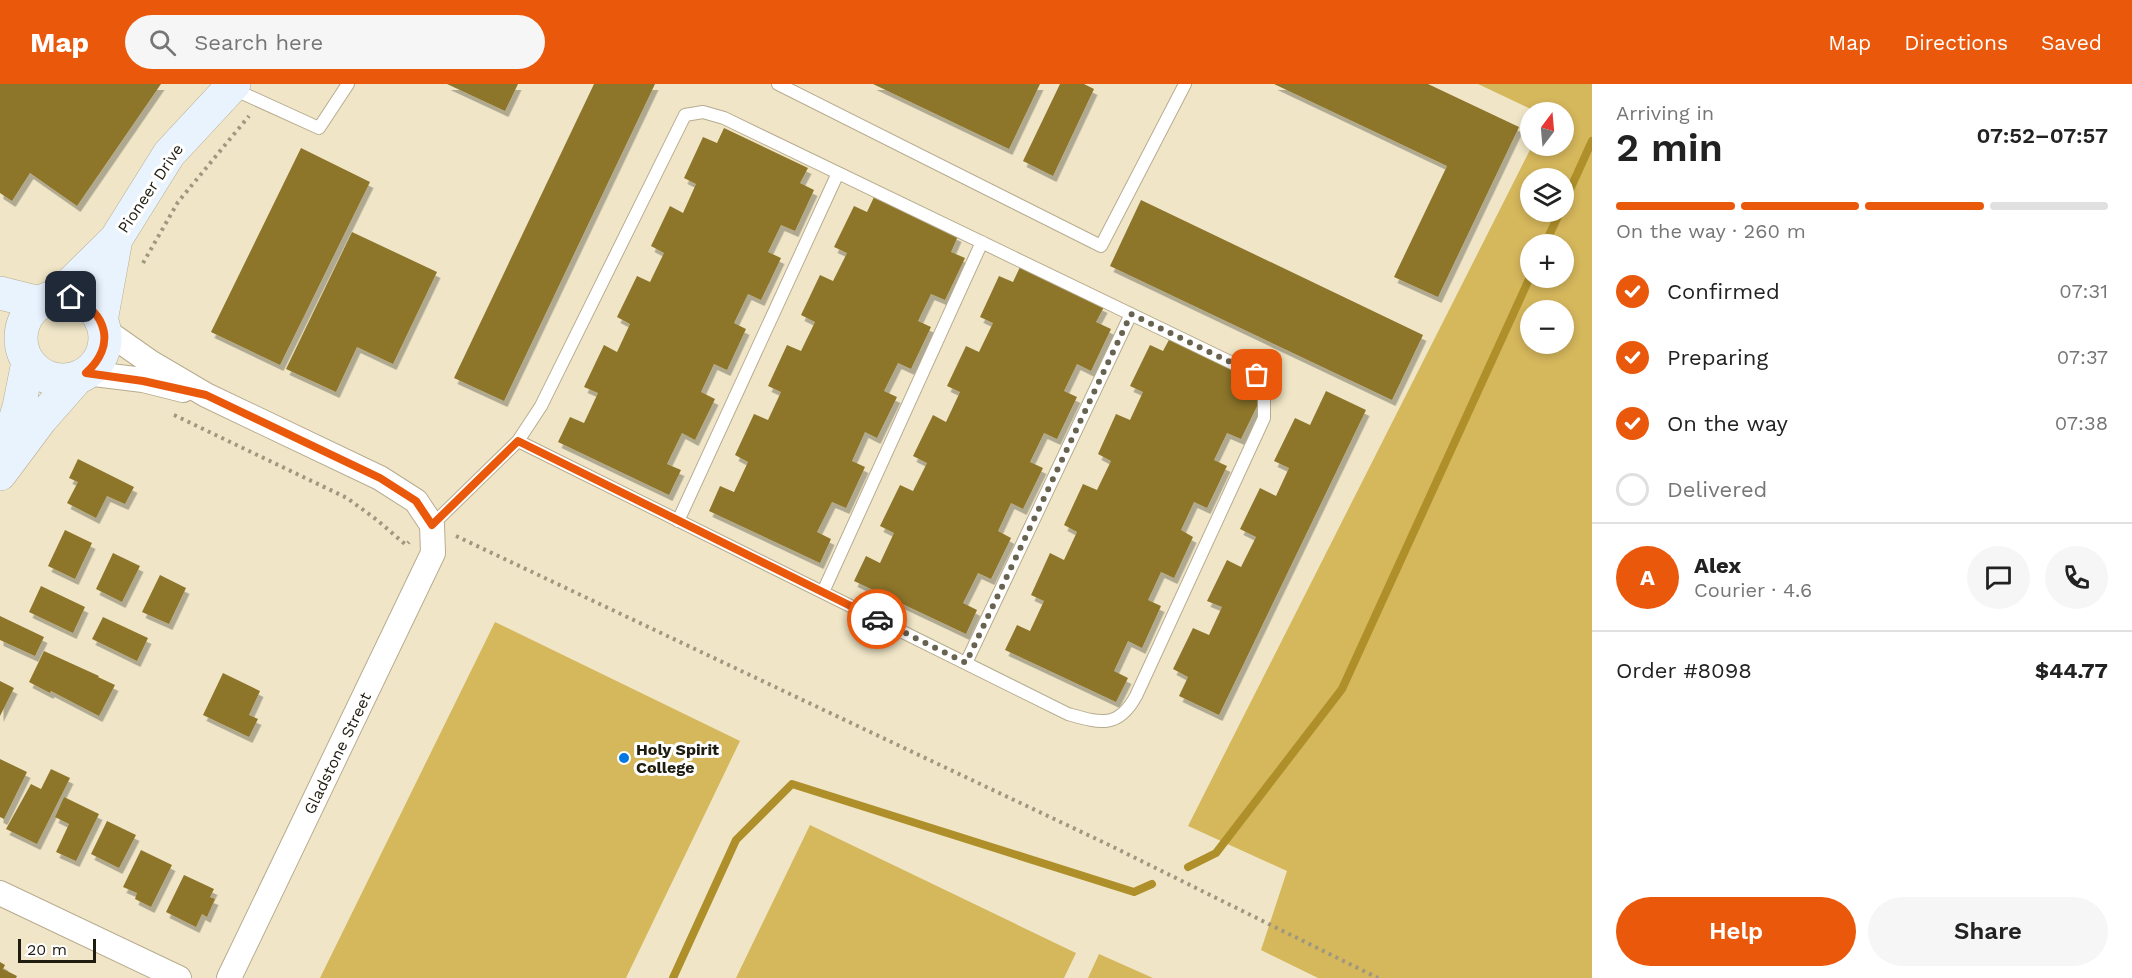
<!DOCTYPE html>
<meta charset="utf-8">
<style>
:root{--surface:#fff;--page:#f6f6f6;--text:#222;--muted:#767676;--line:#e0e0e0;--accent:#ea580c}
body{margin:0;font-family:"Work Sans",sans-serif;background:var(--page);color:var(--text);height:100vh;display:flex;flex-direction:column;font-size:22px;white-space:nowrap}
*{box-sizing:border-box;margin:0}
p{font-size:20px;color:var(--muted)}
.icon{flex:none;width:33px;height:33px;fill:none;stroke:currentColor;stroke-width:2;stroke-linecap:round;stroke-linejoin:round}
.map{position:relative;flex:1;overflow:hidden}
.drawer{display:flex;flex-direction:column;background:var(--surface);width:540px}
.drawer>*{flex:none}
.needle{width:39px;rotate:16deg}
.tools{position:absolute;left:1520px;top:18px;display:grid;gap:12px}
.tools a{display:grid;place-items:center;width:54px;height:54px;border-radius:50%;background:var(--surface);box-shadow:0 3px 9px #0003;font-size:30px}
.scale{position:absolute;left:18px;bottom:15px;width:78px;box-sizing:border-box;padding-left:6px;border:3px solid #1f1c10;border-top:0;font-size:16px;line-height:21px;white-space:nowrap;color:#1f1c10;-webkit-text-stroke:4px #fff;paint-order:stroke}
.pin{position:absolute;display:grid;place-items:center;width:51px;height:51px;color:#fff;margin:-26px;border-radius:12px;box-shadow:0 3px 9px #0006}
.courier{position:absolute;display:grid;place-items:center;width:60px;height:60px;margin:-30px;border:4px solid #ea580c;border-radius:50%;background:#fff;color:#222;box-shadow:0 2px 8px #0007}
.overview em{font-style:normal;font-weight:600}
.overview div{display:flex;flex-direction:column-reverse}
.overview{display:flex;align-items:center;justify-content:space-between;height:102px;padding:0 24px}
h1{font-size:39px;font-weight:600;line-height:45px}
.bar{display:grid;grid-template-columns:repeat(4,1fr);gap:9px 6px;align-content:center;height:72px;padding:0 24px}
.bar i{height:8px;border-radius:4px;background:var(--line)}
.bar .current{background:var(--accent)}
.bar p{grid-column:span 4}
.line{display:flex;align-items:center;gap:15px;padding:0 24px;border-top:2px solid var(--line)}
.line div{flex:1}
.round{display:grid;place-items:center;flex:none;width:63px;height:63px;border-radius:32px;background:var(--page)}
ol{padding:0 24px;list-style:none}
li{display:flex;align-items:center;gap:18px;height:66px}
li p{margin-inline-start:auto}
li .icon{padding:6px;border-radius:50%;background:var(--accent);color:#fff;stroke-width:4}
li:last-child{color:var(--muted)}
li i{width:33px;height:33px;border:3px solid var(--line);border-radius:50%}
.button{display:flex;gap:12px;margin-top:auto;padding:12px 24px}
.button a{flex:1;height:69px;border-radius:36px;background:var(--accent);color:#fff;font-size:24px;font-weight:600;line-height:69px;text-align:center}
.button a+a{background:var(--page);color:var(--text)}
header{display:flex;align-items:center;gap:36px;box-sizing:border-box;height:84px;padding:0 30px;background:var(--accent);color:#fff}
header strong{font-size:28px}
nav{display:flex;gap:33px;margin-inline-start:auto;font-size:21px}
.search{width:420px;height:54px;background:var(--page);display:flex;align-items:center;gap:15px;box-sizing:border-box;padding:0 21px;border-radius:33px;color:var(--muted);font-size:22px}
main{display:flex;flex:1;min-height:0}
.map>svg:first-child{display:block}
.green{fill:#d5b75c;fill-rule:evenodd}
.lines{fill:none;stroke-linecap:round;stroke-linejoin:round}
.stream{stroke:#ae8f2a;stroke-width:8}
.building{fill:#8d752c;filter:url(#shadow)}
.lane-casing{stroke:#b7ac8f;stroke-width:14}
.street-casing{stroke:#b7ac8f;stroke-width:26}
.secondary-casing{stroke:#b7ac8f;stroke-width:34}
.path{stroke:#9f9780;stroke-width:4;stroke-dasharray:3 4.5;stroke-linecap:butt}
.lane{stroke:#fff;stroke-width:12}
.street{stroke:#fff;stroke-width:24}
.secondary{stroke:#e9f3fe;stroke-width:33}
.done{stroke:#686350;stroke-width:6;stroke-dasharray:0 10.8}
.route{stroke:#ea580c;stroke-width:8}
.poi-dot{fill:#0179e0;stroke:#fff;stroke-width:2}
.labels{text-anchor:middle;stroke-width:6;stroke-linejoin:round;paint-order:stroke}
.street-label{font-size:16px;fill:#1f1c10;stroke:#fff}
.poi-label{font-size:16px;font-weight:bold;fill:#1f1c10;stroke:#fff;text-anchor:start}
</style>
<header>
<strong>Map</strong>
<div class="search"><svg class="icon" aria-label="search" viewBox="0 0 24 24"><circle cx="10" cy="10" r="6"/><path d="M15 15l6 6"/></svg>Search here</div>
<nav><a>Map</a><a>Directions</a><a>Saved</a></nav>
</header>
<main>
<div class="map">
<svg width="1592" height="894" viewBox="0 0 1592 894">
<defs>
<filter id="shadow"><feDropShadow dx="3.5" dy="6" stdDeviation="0" flood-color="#0004"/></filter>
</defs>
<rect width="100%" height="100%" fill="#f0e6c7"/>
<path class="green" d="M1478 0H1592V894H1318L1261 866 1287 787 1188 742 1532 62H1563V28H1537ZM1563 94V128H1530V94ZM1530 160H1563V194H1530ZM1530 226H1563V260H1530Z
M495 538 740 657 626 894H320Z
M810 741 1076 869 1064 894H736Z
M1099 870 1153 894H1088Z"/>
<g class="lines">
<path class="stream" d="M1563 121 1592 57
M1545 160 1560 128
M1188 783 1216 769 1342 605 1530 193
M673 894 736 756 792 700 1134 808 1152 800"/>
</g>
<path class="building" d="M0 0H161L77 122 30 89 12 117 0 109Z
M447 0H518L505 27Z
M594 0H655L504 317 454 294Z
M873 0H1040L1009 65Z
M1060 0H1084L1094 5 1053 92 1023 77Z
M1274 0H1428L1519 43 1438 213 1394 193 1447 82Z
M724 44 808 84 800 99 814 106 795 147 781 141 768 168 781 174 761 216 748 210 734 239 746 245 727 286 714 280 701 308 715 315 695 356 682 349 667 380 681 386 669 411 558 358 570 333 584 339 598 309 584 303 604 261 617 268 630 240 617 233 637 192 650 198 664 169 651 162 670 122 683 129 696 100 684 94 703 53 717 59Z
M301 64 370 98 280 281 211 248Z
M874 113 958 152 951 168 965 174 945 216 931 210 918 237 931 243 911 285 898 279 884 307 897 313 877 354 865 348 852 377 865 383 846 424 832 418 817 448 831 455 820 479 709 427 720 402 734 408 748 378 735 371 754 330 768 336 781 308 768 302 787 261 801 267 815 238 801 231 820 191 833 197 847 169 834 163 854 122 867 128Z
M1141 116 1423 251 1392 316 1110 182Z
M352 148 437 188 393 280 357 263 336 308 286 285Z
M1020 183 1104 223 1096 238 1111 245 1091 287 1077 280 1064 307 1077 313 1057 355 1044 349 1030 378 1043 384 1023 425 1011 419 998 447 1011 454 991 495 978 489 963 519 977 526 966 550 854 497 866 472 880 479 894 449 880 442 900 401 913 407 927 379 913 372 933 331 946 338 960 308 947 302 966 262 979 268 993 239 980 233 999 192 1013 198Z
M1171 252 1254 291 1247 307 1261 314 1241 355 1227 349 1214 376 1227 382 1207 424 1194 418 1181 446 1193 453 1174 494 1161 488 1148 516 1161 522 1142 564 1128 557 1114 587 1128 594 1116 618 1005 566 1017 541 1030 547 1044 517 1031 511 1050 469 1064 476 1077 448 1064 441 1083 400 1097 406 1111 377 1098 370 1116 330 1130 336 1143 308 1130 302 1150 261 1163 267Z
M1326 307 1366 326 1219 631 1179 612 1188 593 1173 585 1193 544 1209 551 1222 523 1207 517 1227 476 1241 483 1256 453 1240 445 1260 404 1276 412 1289 384 1274 377 1295 334 1310 341Z
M78 375 134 403 125 420 107 412 96 434 67 419 78 398 69 394Z
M65 446 92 459 75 495 48 482Z
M113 469 140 482 122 518 96 505Z
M160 491 186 504 169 540 142 528Z
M41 502 85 523 73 549 29 528Z
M0 532 44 553 35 572 0 556Z
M103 533 148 554 137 577 92 555Z
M44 567 99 592 98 593 115 601 99 632 51 607 50 609 29 598Z
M223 589 260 607 249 631 258 635 249 653 203 631Z
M0 597 14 604 0 632Z
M0 675 27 688 4 735 0 733Z
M51 685 70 694 37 760 6 745 31 700 41 705Z
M64 713 99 730 76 777 56 768 69 740 55 733Z
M107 737 136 751 119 784 91 770Z
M141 766 172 781 151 823 135 815 137 809 123 803Z
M184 791 214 805 210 813 215 815 207 833 202 830 196 843 166 828Z
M0 878 5 881 3 885 17 892 16 894H0Z"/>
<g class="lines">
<g class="lane-casing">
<path id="lane" d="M778 0 1101 162 1185 0
M231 4 319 44 348 0
M678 437 838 89
M432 441 518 357 541 322 685 31 703 28 724 34 1257 291 1264 300V334L1136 612C1118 645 1100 639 1068 630L518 357
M823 508 982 158
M966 579 1131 230"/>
</g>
<g class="street-casing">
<path id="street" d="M103 245 150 278 206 311 380 394 416 417 432 441 433 469 229 894
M86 289 143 296 183 306
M0 809 179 894"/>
</g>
<g class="secondary-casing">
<path id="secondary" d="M0 209 40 219
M58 212 116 155 169 70 234 0
M21 254a42 42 0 1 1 84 0a42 42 0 1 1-84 0Z
M101 237 116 155
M5 369 19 323 28 278
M0 390 41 335 78 293"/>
</g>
<path class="path" d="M143 179 178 118 249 32
M174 331 347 414 377 436 406 461 409 458
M456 452 1107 760 1378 894"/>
<use href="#lane" class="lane"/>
<use href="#street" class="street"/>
<use href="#secondary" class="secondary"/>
</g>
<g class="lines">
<path class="done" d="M877 535 966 579 1131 230 1257 291"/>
<path class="route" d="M71 213C108 228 116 262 86 289L143 297 206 311 380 394 416 417 432 441 518 357 877 535"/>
</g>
<circle class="poi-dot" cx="624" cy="674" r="6"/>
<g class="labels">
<g class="street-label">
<text transform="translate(150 104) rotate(-56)" y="6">Pioneer Drive</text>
<text transform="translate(337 669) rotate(-64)" y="6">Gladstone Street</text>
</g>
<g class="poi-label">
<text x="636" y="671">Holy Spirit<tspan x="636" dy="18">College</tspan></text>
</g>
</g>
</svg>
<div class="tools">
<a><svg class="needle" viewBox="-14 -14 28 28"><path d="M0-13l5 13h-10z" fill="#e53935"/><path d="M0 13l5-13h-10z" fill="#767676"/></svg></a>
<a><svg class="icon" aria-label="layers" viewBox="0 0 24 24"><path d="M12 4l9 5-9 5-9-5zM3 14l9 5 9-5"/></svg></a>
<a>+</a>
<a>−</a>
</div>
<div class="scale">20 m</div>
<div class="pin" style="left:1257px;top:291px;background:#ea580c"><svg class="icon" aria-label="bag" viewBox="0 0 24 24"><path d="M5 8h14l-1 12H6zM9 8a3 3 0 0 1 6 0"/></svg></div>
<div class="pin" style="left:71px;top:213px;background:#1f2937"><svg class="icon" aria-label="home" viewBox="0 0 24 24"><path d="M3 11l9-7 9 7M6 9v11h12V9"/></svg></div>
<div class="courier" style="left:877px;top:535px"><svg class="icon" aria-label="car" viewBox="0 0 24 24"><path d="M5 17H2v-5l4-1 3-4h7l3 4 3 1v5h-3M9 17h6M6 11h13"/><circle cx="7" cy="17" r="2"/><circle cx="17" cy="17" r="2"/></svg></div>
</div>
<section class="drawer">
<div class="overview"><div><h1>2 min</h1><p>Arriving in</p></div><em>07:52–07:57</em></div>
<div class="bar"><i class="current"></i><i class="current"></i><i class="current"></i><i></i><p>On the way · 260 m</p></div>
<ol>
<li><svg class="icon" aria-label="check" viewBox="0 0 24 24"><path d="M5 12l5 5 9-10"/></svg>Confirmed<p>07:31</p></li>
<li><svg class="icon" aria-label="check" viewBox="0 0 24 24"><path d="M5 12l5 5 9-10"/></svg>Preparing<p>07:37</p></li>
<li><svg class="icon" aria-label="check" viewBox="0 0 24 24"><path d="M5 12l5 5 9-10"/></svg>On the way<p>07:38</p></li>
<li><i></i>Delivered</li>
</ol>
<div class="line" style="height:108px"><b class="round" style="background:var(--accent);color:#fff">A</b><div><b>Alex</b><p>Courier · 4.6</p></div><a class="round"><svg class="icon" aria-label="chat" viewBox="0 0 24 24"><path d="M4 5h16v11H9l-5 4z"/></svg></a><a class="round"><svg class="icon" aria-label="phone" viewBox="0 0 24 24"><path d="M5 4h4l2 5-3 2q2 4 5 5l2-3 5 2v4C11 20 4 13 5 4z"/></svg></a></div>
<div class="line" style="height:78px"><div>Order #8098</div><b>$44.77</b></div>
<div class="button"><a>Help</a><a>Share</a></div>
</section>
</main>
